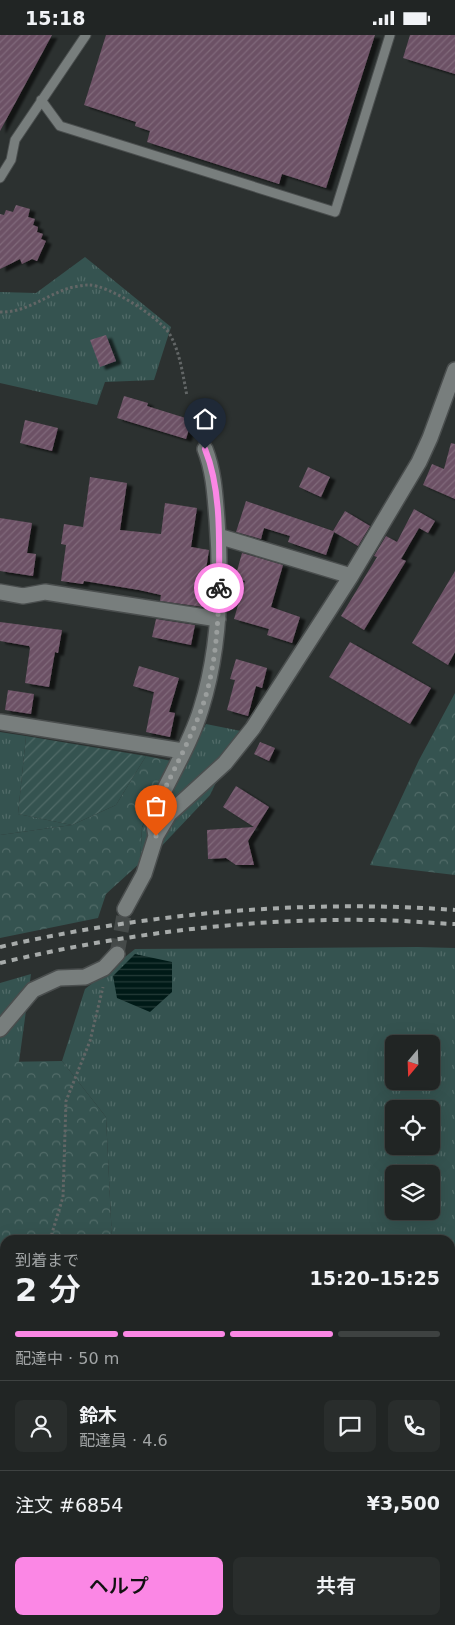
<!DOCTYPE html>
<html lang="ja">
<meta charset="utf-8">
<style>
:root{--surface:#212524;--page:#292d2c;--text:#f1f3f6;--muted:#a2a5a6;--line:#3e4241;--accent:#fb87e5}
body{margin:0;font-family:"DejaVu Sans","Noto Sans JP",sans-serif;background:var(--page);color:var(--text);height:100vh;display:flex;flex-direction:column;font-size:19px;white-space:nowrap}
*{box-sizing:border-box;margin:0}
p{font-size:16px;color:var(--muted)}
.icon{flex:none;width:28px;height:28px;fill:none;stroke:currentColor;stroke-width:2;stroke-linecap:round;stroke-linejoin:round}
.map{position:relative;flex:1;overflow:hidden}
.details{position:absolute;left:0px;top:1200px;width:455px;height:390px;display:flex;flex-direction:column;background:var(--surface);border-radius:15px 15px 0 0;box-shadow:0 5px 20px #0002,0 0 0 1px var(--line)}
.details>*{flex:none}
.needle{width:32px;rotate:199deg}
.buttons{position:absolute;left:385px;top:1000px;display:grid;gap:10px}
.buttons a{display:grid;place-items:center;width:55px;height:55px;border-radius:8px;background:var(--surface);box-shadow:0 5px 20px #0002,0 0 0 1px var(--line);font-size:25px}
.pin{position:absolute;display:grid;place-items:center;width:42px;height:42px;color:#fff;margin:-51px -21px;border-radius:50% 50% 50% 0;rotate:-45deg;box-shadow:0 0 5px #0007}
.pin .icon{rotate:45deg}
.courier{position:absolute;display:grid;place-items:center;width:50px;height:50px;margin:-25px;border:4px solid #fb87e5;border-radius:50%;background:#fff;color:#222;box-shadow:0 1px 6px #0007}
.summary em{font-style:normal;font-weight:600}
.summary div{display:flex;flex-direction:column-reverse}
.summary{display:flex;align-items:center;justify-content:space-between;height:85px;padding:0 15px}
h1{font-size:32px;font-weight:600;line-height:38px}
.bar{display:grid;grid-template-columns:repeat(4,1fr);gap:8px 5px;align-content:center;height:60px;padding:0 15px}
.bar i{height:6px;border-radius:4px;background:var(--line)}
.bar .on{background:var(--accent)}
.bar p{grid-column:span 4}
.line{display:flex;align-items:center;gap:12px;padding:0 15px;border-top:1px solid var(--line)}
.line div{flex:1}
.round{display:grid;place-items:center;flex:none;width:52px;height:52px;border-radius:8px;background:var(--page)}
.button{display:flex;gap:10px;margin-top:auto;padding:10px 15px}
.button a{flex:1;height:58px;border-radius:8px;background:var(--accent);color:#111;font-size:20px;font-weight:600;line-height:58px;text-align:center}
.button a+a{background:var(--page);color:var(--text)}
.status{display:flex;justify-content:space-between;align-items:center;height:35px;padding:0 25px;background:var(--surface);direction:ltr}
.status svg{height:14px;fill:currentColor}
.map>svg:first-child{display:block}
.grass{fill:url(#grass-tufts);fill-rule:evenodd}
.forest{fill:url(#forest-crowns)}
.garden{fill:url(#garden-furrows)}
.water{fill:url(#water-rules)}
.lines{fill:none;stroke-linecap:round;stroke-linejoin:round}
.stream{stroke:#001a17;stroke-width:5}
.building{fill:url(#building-hatch);filter:url(#shadow)}
.street-tunnel{stroke:#454a49;stroke-width:15;stroke-dasharray:15 8;stroke-linecap:butt}
.lane-casing{stroke:#4a4e4e;stroke-width:11}
.street-casing{stroke:#4a4e4e;stroke-width:18}
.path{stroke:#626666;stroke-width:3;stroke-dasharray:2.5 2.5;stroke-linecap:butt}
.lane{stroke:#787e7d;stroke-width:9}
.street{stroke:#787e7d;stroke-width:15}
.rail{stroke:#a7abaa;stroke-width:4;stroke-dasharray:6 6;stroke-linecap:butt}
.done{stroke:#9a9e9d;stroke-width:5;stroke-dasharray:0 9}
.route{stroke:#fb87e5;stroke-width:6}
</style>
<div class="status"><b>15:18</b><svg viewBox="0 0 49 12"><path d="M0 12V9h3v3zM5 12V6h3v6zM10 12V3h3v9zM15 12V0h3v12zM26 1h20v11H26zM47 4h2v5h-2z"/></svg></div>
<div class="map">
<svg width="455" height="1590" viewBox="0 0 455 1590">
<defs>
<pattern id="grass-tufts" width="24" height="20" patternUnits="userSpaceOnUse" patternTransform="scale(1.25)"><rect width="24" height="20" fill="#355350"/><path d="M3 7l-1-3M5 7V3M7 7l1-3M15 17l-1-3M17 17v-4M19 17l1-3" fill="none" stroke="#516b68"/></pattern>
<pattern id="forest-crowns" width="20" height="18" patternUnits="userSpaceOnUse" patternTransform="scale(1.25)"><rect width="20" height="18" fill="#355350"/><path d="M2 6a3 3 0 1 1 6 0M12 15a3 3 0 1 1 6 0" fill="none" stroke="#516b68"/></pattern>
<pattern id="garden-furrows" width="10" height="10" patternUnits="userSpaceOnUse" patternTransform="scale(1.25)"><rect width="10" height="10" fill="#355350"/><path d="M-1 1l2-2M0 10L10 0M9 11l2-2" fill="none" stroke="#516b68"/></pattern>
<pattern id="water-rules" width="6" height="5" patternUnits="userSpaceOnUse" patternTransform="scale(1.25)"><rect width="6" height="5" fill="#001a17"/><path d="M0 2.5h6" fill="none" stroke="#243b38"/></pattern>
<pattern id="building-hatch" width="6" height="6" patternUnits="userSpaceOnUse" patternTransform="scale(1.25)"><rect width="6" height="6" fill="#6c5165"/><path d="M-1 1l2-2M0 6l6-6M5 7l2-2" fill="none" stroke="#80697a"/></pattern>
<filter id="shadow"><feDropShadow dx="5.5" dy="3" stdDeviation="1" flood-color="#0009"/></filter>
</defs>
<rect width="100%" height="100%" fill="#2c3130"/>
<path class="grass" d="M85 222 171 292 154 345 105 347 97 370 0 348V257L36 258Z
M206 689 241 696 210 760 155 818 140 828 142 793 172 726H185Z
M0 697 26 701 18 779 72 790 0 800Z
M417 912 455 913V1341L450 1346V1205H112L106 1082 62 1026 85 954 135 914ZM394 1009H431V1046H394ZM394 1074H431V1111H394ZM394 1139H431V1176H394Z
M31 939 19 1027H0V948Z
M5 1400V1468L0 1467V1413Z
M104 1585H207L203 1590H105Z"/>
<path class="forest" d="M455 658V840L370 830 419 725Z
M146 721 172 726 142 792 140 828 106 859 98 883 0 903V800L72 790 116 770Z
M62 1026 106 1082 112 1205H5V1282L0 1281V1027Z"/>
<path class="garden" d="M26 701 146 721 116 770 72 790 18 779Z"/>
<path class="water" d="M135 919 172 927V957L150 977 117 963 113 941Z"/>
<g class="lines">
<path class="stream" d="M450 1304 455 1299
M165 1590 168 1585"/>
</g>
<path class="building" d="M0 0H52L0 96Z
M106 0H375L326 153 282 139 279 149 147 107 150 96 135 91 136 87 84 70Z
M410 0H455V39L403 23Z
M16 170 30 174 28 182 35 184 33 190 38 192 37 197 43 199 41 204 46 206 37 226 32 224 22 229 20 224 0 234V179L4 180 6 175 13 177Z
M106 300 116 326 100 332 90 305Z
M124 361 148 368 147 371 192 385 186 404 117 383Z
M25 385 58 393 52 416 20 408Z
M451 408 455 409V464L423 450 432 429 444 434Z
M308 432 330 442 321 462 299 452Z
M90 442 127 448 120 495 161 499 165 468 197 473 191 512 209 515 204 547 208 548 204 572 160 566 161 560 139 555 84 546 83 549 61 546 66 510 61 509 64 489 83 492Z
M246 466 333 496 345 476 370 491 358 511 334 497 326 520 288 507 290 501 264 493 261 504 236 497Z
M414 474 435 486 428 498 419 493 401 524 406 526 364 595 341 581 377 522 374 521 386 501 397 507Z
M0 483 32 488 27 518 36 519 33 541 0 536Z
M242 518 283 530 271 572 300 582 292 608 267 600 269 594 234 584 245 546 235 543Z
M455 536V617L448 630 412 608Z
M156 584 195 590 191 610 152 602Z
M0 587 62 595 58 618 55 617 49 652 25 648 30 613 29 611 0 606Z
M350 607 431 653 410 689 329 642Z
M236 624 267 633 262 653 256 651 248 681 227 675 235 645 230 644Z
M139 631 179 643 169 677 175 678 170 702 146 697 154 657 133 651Z
M8 655 34 659 31 679 5 675Z
M260 707 275 713 269 726 254 719Z
M236 751 269 772 248 806 254 830H236L226 823 208 824 207 795 254 792 223 772Z"/>
<g class="lines">
<path class="street-tunnel" d="M117 919 125 874"/>
<g class="lane-casing">
<path id="lane" d="M41 65 60 91 335 177 390 0
M0 143 11 125 15 105 86 0"/>
</g>
<g class="street-casing">
<path id="street" d="M218 501 351 541
M0 557 23 561 45 557 218 584
M0 687 183 716
M156 801 153 784 158 768C172 738 191 707 201 674 220 614 222 549 217 485 215 461 214 437 205 414
M125 874 144 839 156 801 169 779 225 728 253 693 351 541 419 427 430 403 455 335
M0 994 33 955 59 943 85 942 104 933 117 919
M417 1590 419 1585"/>
</g>
<path class="path" d="M0 277C25 278 45 261 69 253 74 252 82 250 88 250 109 250 157 281 169 298 180 316 183 341 187 361
M50 1205 63 1162 66 1066 90 1006 103 952
M0 1355 5 1342"/>
<use href="#lane" class="lane"/>
<use href="#street" class="street"/>
<path class="rail" d="M0 912C147 878 305 864 455 875
M0 928C121 899 247 883 372 885 399 885 427 888 455 889"/>
</g>
<g class="lines">
<path class="done" d="M156 801 153 784 158 768C172 738 188 709 200 678 215 639 218 595 219 553"/>
<path class="route" d="M205 414C222 456 219 509 219 553"/>
</g>
</svg>
<div class="buttons">
<a><svg class="needle" viewBox="-14 -14 28 28"><path d="M0-13l5 13h-10z" fill="#e53935"/><path d="M0 13l5-13h-10z" fill="#a2a5a6"/></svg></a>
<a><svg class="icon" aria-label="locate" viewBox="0 0 24 24"><circle cx="12" cy="12" r="6"/><path d="M12 2v4M12 18v4M2 12h4M18 12h4"/></svg></a>
<a><svg class="icon" aria-label="layers" viewBox="0 0 24 24"><path d="M12 4l9 5-9 5-9-5zM3 14l9 5 9-5"/></svg></a>
</div>
<div class="pin" style="left:156px;top:801px;background:#ea580c"><svg class="icon" aria-label="bag" viewBox="0 0 24 24"><path d="M5 8h14l-1 12H6zM9 8a3 3 0 0 1 6 0"/></svg></div>
<div class="pin" style="left:205px;top:414px;background:#1f2937"><svg class="icon" aria-label="home" viewBox="0 0 24 24"><path d="M3 11l9-7 9 7M6 9v11h12V9"/></svg></div>
<div class="courier" style="left:219px;top:553px"><svg class="icon" aria-label="bike" viewBox="0 0 24 24"><circle cx="6" cy="16" r="4"/><circle cx="18" cy="16" r="4"/><path d="M6 16l4-8h5l3 8M10 8l3 8H6M13 5h3"/></svg></div>
<section class="details">
<div class="summary"><div><h1>2 分</h1><p>到着まで</p></div><em>15:20–15:25</em></div>
<div class="bar"><i class="on"></i><i class="on"></i><i class="on"></i><i></i><p>配達中 · 50 m</p></div>
<div class="line" style="height:90px"><a class="round"><svg class="icon" aria-label="person" viewBox="0 0 24 24"><circle cx="12" cy="8" r="4"/><path d="M4 21q1-7 8-7t8 7"/></svg></a><div><b>鈴木</b><p>配達員 · 4.6</p></div><a class="round"><svg class="icon" aria-label="chat" viewBox="0 0 24 24"><path d="M4 5h16v11H9l-5 4z"/></svg></a><a class="round"><svg class="icon" aria-label="phone" viewBox="0 0 24 24"><path d="M5 4h4l2 5-3 2q2 4 5 5l2-3 5 2v4C11 20 4 13 5 4z"/></svg></a></div>
<div class="line" style="height:65px"><div>注文 #6854</div><b>¥3,500</b></div>
<div class="button"><a>ヘルプ</a><a>共有</a></div>
</section>
</div>
